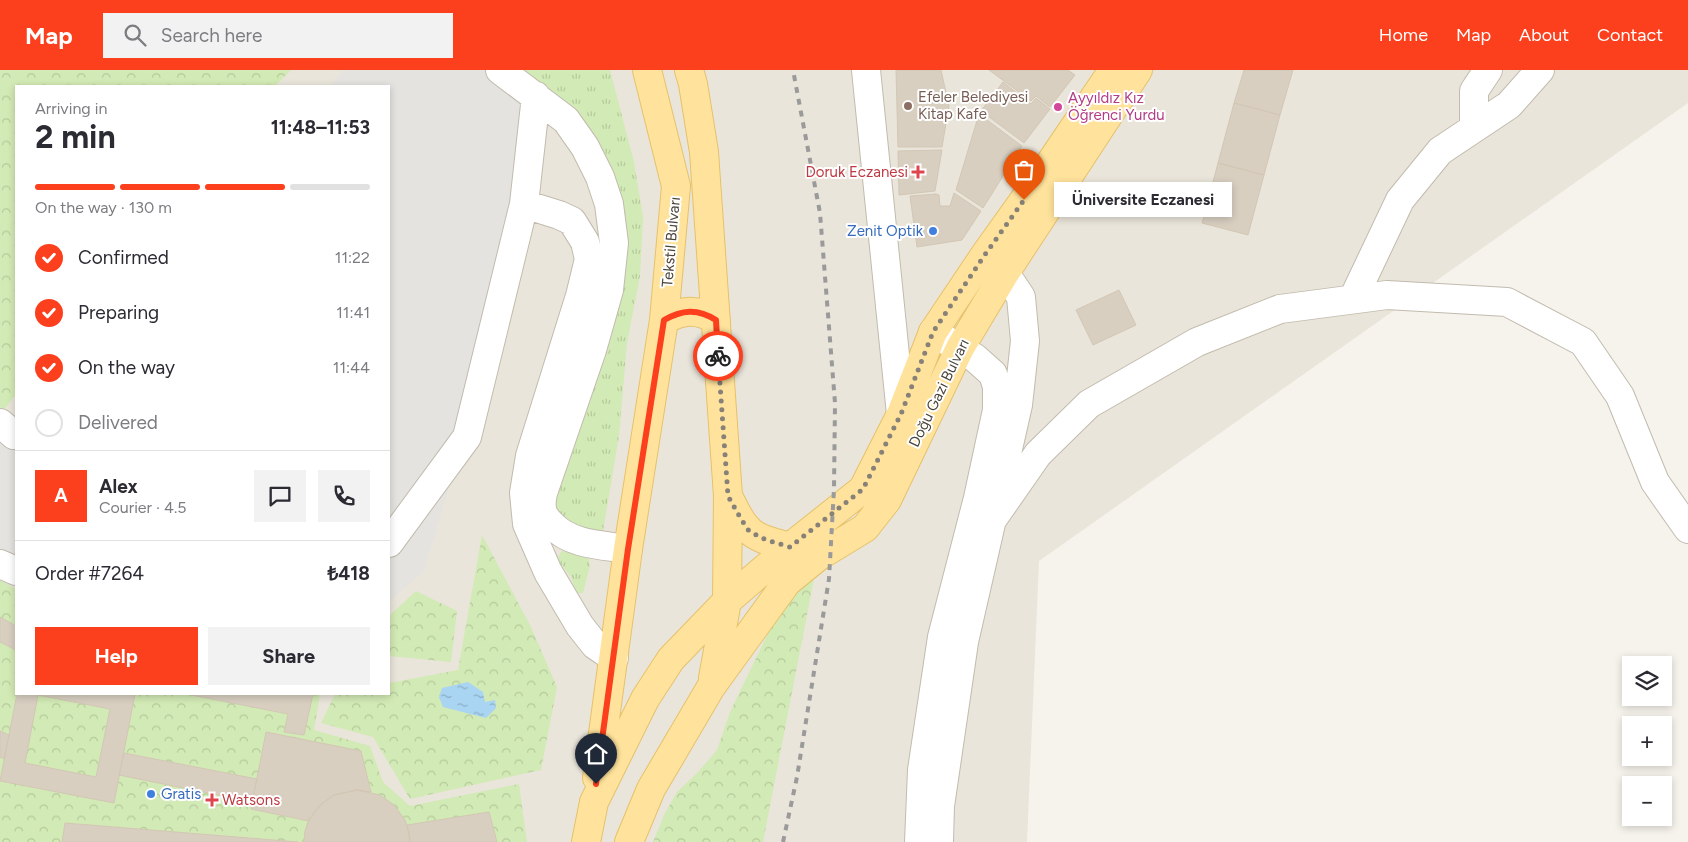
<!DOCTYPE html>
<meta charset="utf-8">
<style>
:root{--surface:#fff;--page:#f2f2f3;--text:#2b2b33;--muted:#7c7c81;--line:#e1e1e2;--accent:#fc3f1d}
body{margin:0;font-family:Figtree,sans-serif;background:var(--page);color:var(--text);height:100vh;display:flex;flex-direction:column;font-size:19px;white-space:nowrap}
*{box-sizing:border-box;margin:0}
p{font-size:16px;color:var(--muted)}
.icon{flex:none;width:28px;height:28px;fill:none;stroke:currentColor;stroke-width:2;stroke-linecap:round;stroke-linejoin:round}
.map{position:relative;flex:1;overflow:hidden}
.drawer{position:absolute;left:15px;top:15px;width:375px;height:610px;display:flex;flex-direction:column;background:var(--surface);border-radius:0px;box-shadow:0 2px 8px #0003}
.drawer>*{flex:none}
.buttons{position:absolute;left:1622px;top:586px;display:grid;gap:10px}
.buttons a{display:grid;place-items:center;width:50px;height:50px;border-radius:0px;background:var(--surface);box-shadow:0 2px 8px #0003;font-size:25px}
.pin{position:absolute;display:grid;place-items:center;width:42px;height:42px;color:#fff;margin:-51px -21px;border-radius:50% 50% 50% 0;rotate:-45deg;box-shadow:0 0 5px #0007}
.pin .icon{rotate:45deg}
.courier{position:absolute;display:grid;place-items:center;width:50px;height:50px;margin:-25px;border:4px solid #fc3f1d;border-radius:50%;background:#fff;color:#222;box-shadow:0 1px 6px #0007}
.bubble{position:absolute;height:35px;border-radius:0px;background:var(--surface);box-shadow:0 2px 8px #0003;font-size:16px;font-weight:700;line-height:35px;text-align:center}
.head em{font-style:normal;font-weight:700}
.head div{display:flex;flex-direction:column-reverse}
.head{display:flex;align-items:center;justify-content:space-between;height:85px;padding:0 20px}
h1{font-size:32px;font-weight:700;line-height:38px}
.bar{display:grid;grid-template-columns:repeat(4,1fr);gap:8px 5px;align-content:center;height:60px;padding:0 20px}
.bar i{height:6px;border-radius:4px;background:var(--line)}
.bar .on{background:var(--accent)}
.bar p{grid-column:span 4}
.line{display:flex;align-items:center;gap:12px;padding:0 20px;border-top:1px solid var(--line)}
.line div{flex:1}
.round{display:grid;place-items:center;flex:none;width:52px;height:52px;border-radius:0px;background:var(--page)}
ol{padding:0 20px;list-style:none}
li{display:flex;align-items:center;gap:15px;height:55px}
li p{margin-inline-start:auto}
li .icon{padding:5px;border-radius:50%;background:var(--accent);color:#fff;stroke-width:4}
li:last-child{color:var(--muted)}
li i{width:28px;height:28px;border:2px solid var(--line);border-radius:50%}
.button{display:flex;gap:10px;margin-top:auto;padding:10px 20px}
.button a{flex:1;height:58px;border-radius:0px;background:var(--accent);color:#fff;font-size:20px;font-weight:700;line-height:58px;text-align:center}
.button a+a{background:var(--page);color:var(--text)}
header{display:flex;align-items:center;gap:30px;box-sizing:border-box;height:70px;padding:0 25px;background:var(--accent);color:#fff}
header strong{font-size:24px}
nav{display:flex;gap:28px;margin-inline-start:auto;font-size:18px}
.search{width:350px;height:45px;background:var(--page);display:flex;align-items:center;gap:12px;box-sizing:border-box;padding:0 18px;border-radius:0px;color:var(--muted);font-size:19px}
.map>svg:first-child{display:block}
.residential{fill:#eae5da;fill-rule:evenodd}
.grass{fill:url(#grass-tufts)}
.forest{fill:url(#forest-crowns)}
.parking{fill:#e5e3e0}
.water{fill:url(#water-ripples)}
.building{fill:#d8cfc1;stroke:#d3c7b4;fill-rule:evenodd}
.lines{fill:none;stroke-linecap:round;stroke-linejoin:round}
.minor-casing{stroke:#c2bbae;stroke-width:30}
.major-casing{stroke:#e6c16a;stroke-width:30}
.minor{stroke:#fff;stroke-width:28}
.major{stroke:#ffe39c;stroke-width:28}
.rail{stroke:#9a9a9a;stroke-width:4;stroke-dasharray:6 6;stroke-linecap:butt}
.done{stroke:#878178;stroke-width:5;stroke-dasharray:0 9}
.route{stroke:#fc3f1d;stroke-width:6}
.education-dot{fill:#8d6e63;stroke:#fff;stroke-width:2}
.hotel-dot{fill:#d1479c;stroke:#fff;stroke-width:2}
.health-dot{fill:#e0444e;stroke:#fff;stroke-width:2}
.shop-dot{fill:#3f7fe0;stroke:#fff;stroke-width:2}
.labels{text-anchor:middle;stroke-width:4;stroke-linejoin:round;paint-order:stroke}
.education-label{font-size:15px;fill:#785e54;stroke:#fff;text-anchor:start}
.hotel-label{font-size:15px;fill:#b23c85;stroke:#fff;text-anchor:start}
.health-label{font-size:15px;fill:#be3a42;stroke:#fff;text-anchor:end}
.shop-label{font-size:15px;fill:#366cbe;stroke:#fff;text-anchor:end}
.street-label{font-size:15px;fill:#4b4439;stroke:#fff}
</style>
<header>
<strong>Map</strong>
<div class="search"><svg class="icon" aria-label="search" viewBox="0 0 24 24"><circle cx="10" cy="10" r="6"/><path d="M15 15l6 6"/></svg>Search here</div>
<nav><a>Home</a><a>Map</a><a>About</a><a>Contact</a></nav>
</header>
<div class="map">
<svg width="1688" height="772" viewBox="0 0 1688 772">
<defs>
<pattern id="grass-tufts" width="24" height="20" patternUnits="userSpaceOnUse" patternTransform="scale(1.25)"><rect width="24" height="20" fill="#d2eab5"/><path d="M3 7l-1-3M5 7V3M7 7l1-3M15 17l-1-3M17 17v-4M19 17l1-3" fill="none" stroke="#b6ca9c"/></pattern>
<pattern id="forest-crowns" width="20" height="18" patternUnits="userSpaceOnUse" patternTransform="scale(1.25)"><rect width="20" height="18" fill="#d2eab5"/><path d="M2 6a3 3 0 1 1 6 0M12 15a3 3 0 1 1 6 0" fill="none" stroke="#b6ca9c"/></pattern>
<pattern id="water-ripples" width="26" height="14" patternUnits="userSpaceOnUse" patternTransform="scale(1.25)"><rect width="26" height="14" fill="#a9d4f2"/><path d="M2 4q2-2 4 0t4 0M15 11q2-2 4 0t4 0" fill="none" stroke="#8caec5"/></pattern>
</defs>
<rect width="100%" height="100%" fill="#f6f3ec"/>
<path class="residential" d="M0 0H1688V33L1039 491 1027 772H0ZM16 16H389V624H16Z"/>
<path class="grass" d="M513 0H610L634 92 643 147 640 206 627 273 619 366 602 467 590 468 546 440 578 353 609 118Z
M562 481 588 484 590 496 583 523H576L571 507 560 493 558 487Z"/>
<path class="forest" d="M0 0H291L275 16H16V324L4 340 0 337Z
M482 465 530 555 557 617 541 700 410 729 373 667 321 653 335 624H389V613L458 600Z
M814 509 763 772H653L665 743 677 722 698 702 717 680 730 642 782 534 797 519Z
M0 510 16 519V624H320L314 660 370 676 383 712 410 736 519 714 527 772H0Z
M416 521 457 541 451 592 389 586V546Z"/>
<path class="parking" d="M344 0H486L540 53 526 162 424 501 389 532V16H330Z
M16 343V495L0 486V347Z"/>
<path class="water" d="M468 612 483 622 485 632 495 630 496 638 486 648 443 637 439 627 442 618Z"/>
<path class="building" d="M896 0H941L949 36 942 77H898Z
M989 0H1068L1075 5 1050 37 1036 26 1031 31Z
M1244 0H1293L1280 45 1234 33Z
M1003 12 1031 34 1036 28 1050 39 1024 73 981 41Z
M1234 33 1280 45 1264 105 1218 93Z
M979 44 1022 76 983 138 956 120Z
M942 80 935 121 899 125 898 81Z
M1218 93 1264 105 1248 165 1202 153Z
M954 123 981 141 962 170 917 177 910 126 936 124 939 125 940 136H950Z
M1119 220 1136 255 1093 275 1076 240Z
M0 547 16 556V580L0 572Z
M17 624H135L114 733 0 711ZM38 625 110 639 96 707 25 693Z
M186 624H313L304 665 284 662 288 644Z
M0 661 9 665 4 689 0 687Z
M266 662 361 681 371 722 357 720 334 725 320 735 309 751 251 739Z
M124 683 257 709 252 732 119 705Z
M357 720 380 725 394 735 405 750 409 762 410 772H304L305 761 309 749 320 735 334 725Z
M489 742 497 772H410L407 755Z
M65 753 298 772H62Z"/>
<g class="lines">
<g class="minor-casing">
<path id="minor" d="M500 0 566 50 585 77 600 107 609 134 614 173 609 220 592 280 543 423C542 428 541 433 542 438 542 444 547 450 552 455 571 475 602 475 628 479
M866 0 901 344
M1474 58V21L1488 0
M524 134 559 145 572 151 585 172 589 189 580 226 530 386 524 423 527 454 548 502 580 556 595 575 614 588
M1353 229 1400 130 1440 81 1509 35 1540 0
M0 353 14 365
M992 450 1038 384 1089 334 1197 272 1280 239 1387 225 1507 232 1583 272 1620 326 1655 412 1688 459
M389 473 467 367 524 134 536 26
M0 494 16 501
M919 772 922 700 942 567 978 428 997 340V317L993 304 975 288 933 262
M939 772 940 736 964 572 1018 335 1025 271 1021 227 1005 203 989 190"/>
</g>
<g class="major-casing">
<path id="major" d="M689 0 693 14 704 82 728 426 727 531 713 608
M664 250C682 240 697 238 716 250
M728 426C734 437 739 451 749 460 758 470 777 473 790 477
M597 708 628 479 664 250 676 116 647 0
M586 772 594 732 645 629 671 589 727 531 790 477 863 419 901 344 933 262 984 186 1044 102 1113 0
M629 772 651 719 711 617 787 512 819 486 865 458 887 430 960 278 1005 203 1138 0"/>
</g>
<use href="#minor" class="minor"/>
<use href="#major" class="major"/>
<path class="rail" d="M783 772 797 707 829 509 834 419 835 333 820 143 793 0"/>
</g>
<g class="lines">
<path class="done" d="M718 286 728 426 741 449 749 461 766 470 790 477 863 419 901 344 933 262 984 186 1024 130"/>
<path class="route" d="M596 714 628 479 664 250C682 240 697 238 716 250L718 286"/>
</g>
<circle class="education-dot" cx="908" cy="36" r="5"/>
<circle class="hotel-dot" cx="1058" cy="37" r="5"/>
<g class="health-dot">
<path d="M915.5 94.5h5v5h5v5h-5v5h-5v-5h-5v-5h5z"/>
<path d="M209.5 722.5h5v5h5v5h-5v5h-5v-5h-5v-5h5z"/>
</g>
<g class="shop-dot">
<circle cx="933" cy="161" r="5"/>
<circle cx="151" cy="724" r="5"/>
</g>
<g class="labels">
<g class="education-label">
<text x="918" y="32">Efeler Belediyesi<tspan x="918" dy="17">Kitap Kafe</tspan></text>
</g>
<g class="hotel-label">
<text x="1068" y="33">Ayyıldız Kız<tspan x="1068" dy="17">Öğrenci Yurdu</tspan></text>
</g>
<g class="health-label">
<text x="908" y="107">Doruk Eczanesi</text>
<text x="222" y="735" text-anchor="start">Watsons</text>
</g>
<g class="shop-label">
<text x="923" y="166">Zenit Optik</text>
<text x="161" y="729" text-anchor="start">Gratis</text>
</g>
<g class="street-label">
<text transform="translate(671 172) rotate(-85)" y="5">Tekstil Bulvarı</text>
<text transform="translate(939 323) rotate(-64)" y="5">Doğu Gazi Bulvarı</text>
</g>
</g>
</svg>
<div class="buttons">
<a><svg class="icon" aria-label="layers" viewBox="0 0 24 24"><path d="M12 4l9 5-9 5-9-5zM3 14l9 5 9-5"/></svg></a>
<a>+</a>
<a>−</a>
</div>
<div class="pin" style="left:1024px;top:130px;background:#ea580c"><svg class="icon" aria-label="bag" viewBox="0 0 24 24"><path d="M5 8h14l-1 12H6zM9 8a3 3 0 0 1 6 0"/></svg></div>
<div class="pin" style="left:596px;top:714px;background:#1f2937"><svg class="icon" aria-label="home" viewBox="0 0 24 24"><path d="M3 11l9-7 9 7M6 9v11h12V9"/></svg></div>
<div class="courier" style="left:718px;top:286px"><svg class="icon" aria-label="bike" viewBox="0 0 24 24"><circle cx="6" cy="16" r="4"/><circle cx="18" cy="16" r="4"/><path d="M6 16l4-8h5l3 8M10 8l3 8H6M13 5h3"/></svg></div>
<div class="bubble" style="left:1054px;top:112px;width:178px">Üniversite Eczanesi</div>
<section class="drawer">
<div class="head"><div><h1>2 min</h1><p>Arriving in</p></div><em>11:48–11:53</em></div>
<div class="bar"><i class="on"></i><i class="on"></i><i class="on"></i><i></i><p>On the way · 130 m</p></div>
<ol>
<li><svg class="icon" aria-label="check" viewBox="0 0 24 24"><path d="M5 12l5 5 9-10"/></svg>Confirmed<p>11:22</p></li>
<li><svg class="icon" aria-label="check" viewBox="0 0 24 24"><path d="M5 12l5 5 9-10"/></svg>Preparing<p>11:41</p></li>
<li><svg class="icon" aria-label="check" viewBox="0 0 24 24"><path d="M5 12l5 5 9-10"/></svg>On the way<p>11:44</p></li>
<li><i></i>Delivered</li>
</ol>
<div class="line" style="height:90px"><b class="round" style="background:var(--accent);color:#fff">A</b><div><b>Alex</b><p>Courier · 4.5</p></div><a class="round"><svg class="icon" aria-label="chat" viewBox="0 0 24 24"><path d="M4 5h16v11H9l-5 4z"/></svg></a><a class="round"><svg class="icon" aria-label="phone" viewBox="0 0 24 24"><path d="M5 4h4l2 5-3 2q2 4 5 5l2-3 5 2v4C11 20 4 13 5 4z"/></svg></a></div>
<div class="line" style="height:65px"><div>Order #7264</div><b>₺418</b></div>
<div class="button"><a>Help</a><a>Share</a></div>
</section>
</div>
